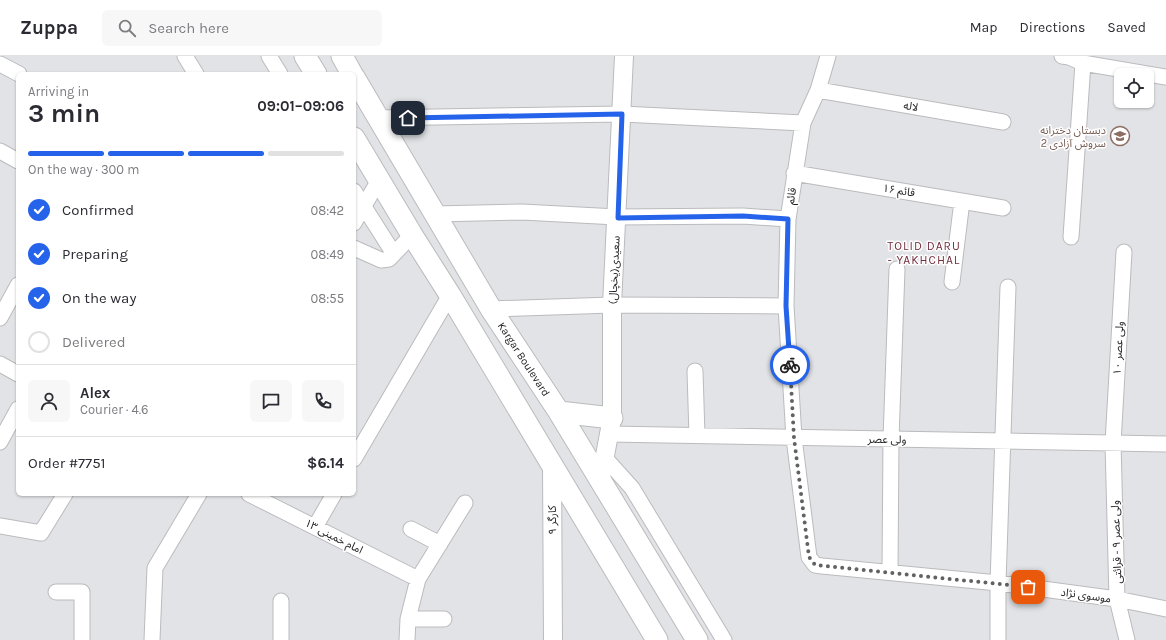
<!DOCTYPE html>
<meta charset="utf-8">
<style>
:root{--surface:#fff;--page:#f7f7f7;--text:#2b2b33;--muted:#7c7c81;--line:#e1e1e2;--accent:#2563eb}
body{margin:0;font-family:Karla,"Noto Sans Arabic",sans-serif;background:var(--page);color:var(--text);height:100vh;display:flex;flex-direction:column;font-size:15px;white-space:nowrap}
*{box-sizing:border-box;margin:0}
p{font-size:13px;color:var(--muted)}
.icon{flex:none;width:22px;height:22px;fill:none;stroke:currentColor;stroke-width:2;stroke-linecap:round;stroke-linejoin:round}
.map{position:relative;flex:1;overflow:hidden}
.details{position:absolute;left:16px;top:16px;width:340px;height:424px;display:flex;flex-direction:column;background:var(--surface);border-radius:6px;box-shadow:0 1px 3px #0004}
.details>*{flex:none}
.tools{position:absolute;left:1114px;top:12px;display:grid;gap:8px}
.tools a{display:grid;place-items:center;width:40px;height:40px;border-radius:6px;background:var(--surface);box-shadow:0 1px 3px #0004;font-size:20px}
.pin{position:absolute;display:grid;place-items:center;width:34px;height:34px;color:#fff;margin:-17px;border-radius:8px;box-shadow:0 2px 6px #0006}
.courier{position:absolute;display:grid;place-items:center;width:40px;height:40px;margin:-20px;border:3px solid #2563eb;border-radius:50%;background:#fff;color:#222;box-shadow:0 1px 5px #0007}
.overview em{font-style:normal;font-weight:700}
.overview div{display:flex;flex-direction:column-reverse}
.overview{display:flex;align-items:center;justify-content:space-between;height:68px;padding:0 12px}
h1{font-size:26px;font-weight:700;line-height:30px}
.bar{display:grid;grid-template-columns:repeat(4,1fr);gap:6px 4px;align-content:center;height:48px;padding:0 12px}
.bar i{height:5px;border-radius:3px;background:var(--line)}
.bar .on{background:var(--accent)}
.bar p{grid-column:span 4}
.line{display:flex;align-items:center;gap:10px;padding:0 12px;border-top:1px solid var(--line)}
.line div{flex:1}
.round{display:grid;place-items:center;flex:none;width:42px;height:42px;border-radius:6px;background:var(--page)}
ol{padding:0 12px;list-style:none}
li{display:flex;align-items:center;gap:12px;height:44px}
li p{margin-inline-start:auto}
li .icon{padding:4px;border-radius:50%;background:var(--accent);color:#fff;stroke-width:4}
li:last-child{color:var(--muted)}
li i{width:22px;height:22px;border:2px solid var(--line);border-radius:50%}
header{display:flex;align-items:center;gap:24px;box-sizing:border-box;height:56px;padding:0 20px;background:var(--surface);border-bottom:1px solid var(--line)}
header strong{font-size:19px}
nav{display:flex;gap:22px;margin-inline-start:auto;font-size:14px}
.search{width:280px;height:36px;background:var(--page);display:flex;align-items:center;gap:10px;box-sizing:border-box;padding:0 14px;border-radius:6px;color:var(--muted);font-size:15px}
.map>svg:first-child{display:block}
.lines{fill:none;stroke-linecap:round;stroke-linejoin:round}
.minor-casing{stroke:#bbbbbe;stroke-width:17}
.tertiary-casing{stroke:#bbbbbe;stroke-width:20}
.secondary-casing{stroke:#bbbbbe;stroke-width:23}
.minor{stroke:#fff;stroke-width:15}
.tertiary{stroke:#fff;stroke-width:18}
.secondary{stroke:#fff;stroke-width:21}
.done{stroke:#616264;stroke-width:4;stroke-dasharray:0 7.2}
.route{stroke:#2563eb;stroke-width:5}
.labels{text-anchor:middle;stroke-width:3;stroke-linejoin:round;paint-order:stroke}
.street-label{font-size:11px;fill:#1c1c1e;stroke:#fff}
.education-label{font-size:11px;fill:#785e54;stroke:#fff;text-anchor:end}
.neighbourhood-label{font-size:12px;letter-spacing:1px;fill:#722c3c;stroke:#fff}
</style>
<header>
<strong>Zuppa</strong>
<div class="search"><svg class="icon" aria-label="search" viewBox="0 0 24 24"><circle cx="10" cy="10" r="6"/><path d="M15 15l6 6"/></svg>Search here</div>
<nav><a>Map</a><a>Directions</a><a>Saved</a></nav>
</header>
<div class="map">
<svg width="1166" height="584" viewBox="0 0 1166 584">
<rect width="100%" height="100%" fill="#e2e3e6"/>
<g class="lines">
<g class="minor-casing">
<path id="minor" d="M185 0 196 18
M269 0 280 18
M828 0 818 34 803 67 788 163 786 250 794 382 809 501 815 509 822 510 998 527 1117 543 1166 553
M1062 0 1069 1 1083 7 1166 21
M0 8 19 18
M818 34 1003 66
M377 62 622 58 803 67
M0 95 18 105
M794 117 1003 152
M354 135 394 198
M435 158 522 156 617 161 743 160 788 163
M354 167 379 124
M1071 181 1083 7
M354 192 381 204 389 203 412 179
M1124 196 1113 387 1117 543 1127 584
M952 226 962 145
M491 253 612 249 786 250
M0 262 18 229
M0 308 18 318
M695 315 697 380
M609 378 1166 388
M0 386 18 353
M605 402 632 432 724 584
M354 403 450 239
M249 438 418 523
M0 470 41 477 65 438
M315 471 334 438
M411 473 440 488
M890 516 891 383 897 213
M56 536H82V584
M408 563H444
M152 584 155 512 199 438
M281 584V545
M407 584 408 563 418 523 465 447
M998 584V527L1008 231"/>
</g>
<g class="tertiary-casing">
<path id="tertiary" d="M552 407 553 584
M600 426 612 362V249L624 0"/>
</g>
<g class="secondary-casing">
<path id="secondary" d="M305 0 316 18
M342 0 352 18
M354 21 491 253 559 356 697 584
M354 82 412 179 450 239 657 584
M559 356 612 362"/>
</g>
<use href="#minor" class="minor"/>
<use href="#tertiary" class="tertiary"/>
<use href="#secondary" class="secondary"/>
</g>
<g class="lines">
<path class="done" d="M790 309 794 382 809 501 815 509 1028 531"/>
<path class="route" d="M408 62 622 58 618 162 743 160 788 163 786 250 790 309"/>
</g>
<defs>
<g id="school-ring" transform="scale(1)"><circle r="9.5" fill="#fff" stroke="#8d6e63" stroke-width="1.5"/><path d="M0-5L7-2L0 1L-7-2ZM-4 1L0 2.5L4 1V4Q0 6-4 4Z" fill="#8d6e63"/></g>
</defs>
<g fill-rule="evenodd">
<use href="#school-ring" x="1120" y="80"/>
</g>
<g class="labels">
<g class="street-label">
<text transform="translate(911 50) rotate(10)" y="4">لاله</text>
<text transform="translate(899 134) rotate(9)" y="4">قائم ۱۶</text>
<text transform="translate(791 140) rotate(-82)" y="4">قائم</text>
<text transform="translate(614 214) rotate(-87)" y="4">سعیدی(یخچال)</text>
<text transform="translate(1118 292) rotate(-87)" y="4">ولی عصر ۱۰</text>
<text transform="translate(524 303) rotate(57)" y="4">Kargar Boulevard</text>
<text transform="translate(887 383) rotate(1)" y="4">ولی عصر</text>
<text transform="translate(552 464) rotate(-91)" y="4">کارگر ۹</text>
<text transform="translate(334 480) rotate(27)" y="4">امام خمینی ۱۳</text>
<text transform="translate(1116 486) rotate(-92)" y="4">ولی عصر ۹ - قرائتی</text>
<text transform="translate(1086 539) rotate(8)" y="4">موسوی نژاد</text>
</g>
<g class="education-label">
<text x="1106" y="78">دبستان دخترانه<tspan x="1106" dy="13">سروش آزادی 2</tspan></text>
</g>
<g class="neighbourhood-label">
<text x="924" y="194">TOLID DARU<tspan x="924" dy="14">- YAKHCHAL</tspan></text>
</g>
</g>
</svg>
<div class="tools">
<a><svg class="icon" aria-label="locate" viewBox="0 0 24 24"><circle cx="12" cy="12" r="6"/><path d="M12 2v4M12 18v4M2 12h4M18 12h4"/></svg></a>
</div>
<div class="pin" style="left:1028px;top:531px;background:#ea580c"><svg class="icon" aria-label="bag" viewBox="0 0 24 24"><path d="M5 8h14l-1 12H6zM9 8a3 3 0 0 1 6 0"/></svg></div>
<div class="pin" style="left:408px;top:62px;background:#1f2937"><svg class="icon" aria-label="home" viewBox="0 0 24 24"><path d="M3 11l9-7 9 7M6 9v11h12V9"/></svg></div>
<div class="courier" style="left:790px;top:309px"><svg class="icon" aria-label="bike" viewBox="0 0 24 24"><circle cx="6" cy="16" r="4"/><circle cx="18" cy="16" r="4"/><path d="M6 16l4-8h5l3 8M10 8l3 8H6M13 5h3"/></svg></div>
<section class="details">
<div class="overview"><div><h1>3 min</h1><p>Arriving in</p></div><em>09:01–09:06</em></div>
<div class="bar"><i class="on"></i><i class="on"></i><i class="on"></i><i></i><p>On the way · 300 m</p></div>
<ol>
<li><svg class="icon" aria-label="check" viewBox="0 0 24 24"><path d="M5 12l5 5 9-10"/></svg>Confirmed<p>08:42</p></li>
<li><svg class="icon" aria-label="check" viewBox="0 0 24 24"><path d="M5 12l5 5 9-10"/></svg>Preparing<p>08:49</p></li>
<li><svg class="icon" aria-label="check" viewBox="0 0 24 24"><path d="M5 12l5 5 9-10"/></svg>On the way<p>08:55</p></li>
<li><i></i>Delivered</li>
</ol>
<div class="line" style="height:72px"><a class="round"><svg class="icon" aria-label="person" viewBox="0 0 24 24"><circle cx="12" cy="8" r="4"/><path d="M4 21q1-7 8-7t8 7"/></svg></a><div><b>Alex</b><p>Courier · 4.6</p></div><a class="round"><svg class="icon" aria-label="chat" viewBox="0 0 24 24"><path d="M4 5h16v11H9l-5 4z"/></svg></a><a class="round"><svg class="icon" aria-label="phone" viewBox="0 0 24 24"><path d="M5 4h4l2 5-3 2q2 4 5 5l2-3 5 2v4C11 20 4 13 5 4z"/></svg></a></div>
<div class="line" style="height:52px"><div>Order #7751</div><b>$6.14</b></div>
</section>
</div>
